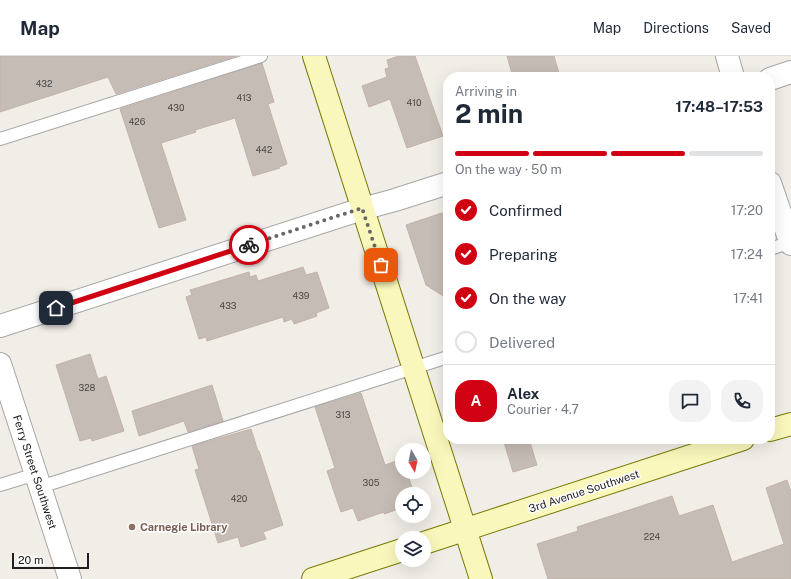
<!DOCTYPE html>
<meta charset="utf-8">
<style>
:root{--surface:#fff;--page:#f2f2f3;--text:#1f2937;--muted:#747a83;--line:#e0e1e3;--accent:#d00112}
body{margin:0;font-family:"Public Sans",sans-serif;background:var(--page);color:var(--text);height:100vh;display:flex;flex-direction:column;font-size:15px;white-space:nowrap}
*{box-sizing:border-box;margin:0}
p{font-size:13px;color:var(--muted)}
.icon{flex:none;width:22px;height:22px;fill:none;stroke:currentColor;stroke-width:2;stroke-linecap:round;stroke-linejoin:round}
.map{position:relative;flex:1;overflow:hidden}
.details{position:absolute;left:443px;top:16px;width:332px;height:372px;display:flex;flex-direction:column;background:var(--surface);border-radius:16px;box-shadow:0 4px 16px #0002}
.details>*{flex:none}
.needle{width:26px;rotate:171deg}
.fabs{position:absolute;left:395px;top:387px;display:grid;gap:8px}
.fabs a{display:grid;place-items:center;width:36px;height:36px;border-radius:50%;background:var(--surface);box-shadow:0 4px 16px #0002;font-size:20px}
.scale{position:absolute;left:12px;bottom:10px;width:77px;box-sizing:border-box;padding-left:4px;border:2px solid #202020;border-top:0;font-size:11px;line-height:14px;white-space:nowrap;color:#202020;-webkit-text-stroke:3px #fff;paint-order:stroke}
.pin{position:absolute;display:grid;place-items:center;width:34px;height:34px;color:#fff;margin:-17px;border-radius:8px;box-shadow:0 2px 6px #0006}
.courier{position:absolute;display:grid;place-items:center;width:40px;height:40px;margin:-20px;border:3px solid #d00112;border-radius:50%;background:#fff;color:#222;box-shadow:0 1px 5px #0007}
.head em{font-style:normal;font-weight:700}
.head div{display:flex;flex-direction:column-reverse}
.head{display:flex;align-items:center;justify-content:space-between;height:68px;padding:0 12px}
h1{font-size:26px;font-weight:700;line-height:30px}
.bar{display:grid;grid-template-columns:repeat(4,1fr);gap:6px 4px;align-content:center;height:48px;padding:0 12px}
.bar i{height:5px;border-radius:3px;background:var(--line)}
.bar .current{background:var(--accent)}
.bar p{grid-column:span 4}
.line{display:flex;align-items:center;gap:10px;padding:0 12px;border-top:1px solid var(--line)}
.line div{flex:1}
.round{display:grid;place-items:center;flex:none;width:42px;height:42px;border-radius:16px;background:var(--page)}
ol{padding:0 12px;list-style:none}
li{display:flex;align-items:center;gap:12px;height:44px}
li p{margin-inline-start:auto}
li .icon{padding:4px;border-radius:50%;background:var(--accent);color:#fff;stroke-width:4}
li:last-child{color:var(--muted)}
li i{width:22px;height:22px;border:2px solid var(--line);border-radius:50%}
header{display:flex;align-items:center;gap:24px;box-sizing:border-box;height:56px;padding:0 20px;background:var(--surface);border-bottom:1px solid var(--line)}
header strong{font-size:19px}
nav{display:flex;gap:22px;margin-inline-start:auto;font-size:14px}
.map>svg:first-child{display:block}
.building{fill:#c6bcb6;stroke:#c3b2a9}
.lines{fill:none;stroke-linecap:round;stroke-linejoin:round}
.lane-casing{stroke:#a7a7a7;stroke-width:14}
.street-casing{stroke:#a7a7a7;stroke-width:24}
.secondary-casing{stroke:#777a05;stroke-width:24}
.lane{stroke:#fff;stroke-width:12}
.street{stroke:#fff;stroke-width:22}
.secondary{stroke:#faf7bc;stroke-width:22}
.done{stroke:#696866;stroke-width:4;stroke-dasharray:0 7.2}
.route{stroke:#d00112;stroke-width:5}
.education-dot{fill:#8d6e63;stroke:#fff;stroke-width:1.5}
.labels{text-anchor:middle;stroke-width:3;stroke-linejoin:round;paint-order:stroke}
.number-label{font-size:9px;fill:#4a4746}
.street-label{font-size:11px;fill:#202020;stroke:#fff}
.education-label{font-size:11px;font-weight:bold;fill:#785e54;stroke:#fff;text-anchor:start}
</style>
<header>
<strong>Map</strong>
<nav><a>Map</a><a>Directions</a><a>Saved</a></nav>
</header>
<div class="map">
<svg width="791" height="523" viewBox="0 0 791 523">
<rect width="100%" height="100%" fill="#f1ede7"/>
<path class="building" d="M0 0H236L116 38 108 21 0 56Z
M399 0H415L443 80 407 92 390 43 369 51 362 30 387 21 385 13 389 12 387 4Z
M507 0H554L560 21H513Z
M262 7 274 46 268 48 287 108 279 111 280 112 253 120 235 62 195 74 196 76 161 87 186 164 159 172 120 53Z
M448 155V243L426 229 406 169Z
M303 211 306 219 317 216 329 252 316 257 317 260 294 268 292 263 284 266 283 261 207 285 206 281 199 283 186 241 192 239 190 234 249 216 250 221 256 219 258 225Z
M90 298 98 323 106 320 124 375 92 385 91 382 80 385 56 309Z
M212 329 223 365 188 376 184 365 139 380 132 355Z
M361 337 385 409 402 403V416H407L414 438H402V452L384 458V456L358 465 353 452 341 456 327 415 335 412 315 351Z
M251 373 258 395H259L283 469 263 476 266 483 241 491 238 481 218 487 195 414 199 413 192 390Z
M503 383H529L537 409 513 416Z
M787 424 791 436V523H548L537 488 578 475 577 471 672 440 679 460 713 449 732 506 784 488 766 432Z"/>
<g class="lines">
<g class="lane-casing">
<path id="lane" d="M0 83 261 0
M770 193 791 186
M0 429 36 418
M40 431 448 301"/>
</g>
<g class="street-casing">
<path id="street" d="M727 0 733 21
M770 23 791 16
M770 127 791 188
M0 270 362 153 395 144 448 127
M0 308 70 523"/>
</g>
<g class="secondary-casing">
<path id="secondary" d="M314 0 481 523
M770 374 791 368
M424 487 743 383
M313 523 402 494"/>
</g>
<use href="#lane" class="lane"/>
<use href="#street" class="street"/>
<use href="#secondary" class="secondary"/>
</g>
<g class="lines">
<path class="done" d="M249 189 362 152 381 209"/>
<path class="route" d="M56 252 249 189"/>
</g>
<circle class="education-dot" cx="132" cy="471" r="4"/>
<g class="labels">
<g class="number-label">
<text x="44" y="31">432</text>
<text x="244" y="45">413</text>
<text x="414" y="50">410</text>
<text x="176" y="55">430</text>
<text x="137" y="69">426</text>
<text x="264" y="97">442</text>
<text x="301" y="243">439</text>
<text x="228" y="253">433</text>
<text x="87" y="335">328</text>
<text x="343" y="362">313</text>
<text x="371" y="430">305</text>
<text x="239" y="446">420</text>
<text x="652" y="484">224</text>
</g>
<g class="street-label">
<text transform="translate(35 416) rotate(72)" y="4">Ferry Street Southwest</text>
<text transform="translate(584 435) rotate(-18)" y="4">3rd Avenue Southwest</text>
</g>
<g class="education-label">
<text x="140" y="475">Carnegie Library</text>
</g>
</g>
</svg>
<div class="fabs">
<a><svg class="needle" viewBox="-14 -14 28 28"><path d="M0-13l5 13h-10z" fill="#e53935"/><path d="M0 13l5-13h-10z" fill="#747a83"/></svg></a>
<a><svg class="icon" aria-label="locate" viewBox="0 0 24 24"><circle cx="12" cy="12" r="6"/><path d="M12 2v4M12 18v4M2 12h4M18 12h4"/></svg></a>
<a><svg class="icon" aria-label="layers" viewBox="0 0 24 24"><path d="M12 4l9 5-9 5-9-5zM3 14l9 5 9-5"/></svg></a>
</div>
<div class="scale">20 m</div>
<div class="pin" style="left:381px;top:209px;background:#ea580c"><svg class="icon" aria-label="bag" viewBox="0 0 24 24"><path d="M5 8h14l-1 12H6zM9 8a3 3 0 0 1 6 0"/></svg></div>
<div class="pin" style="left:56px;top:252px;background:#1f2937"><svg class="icon" aria-label="home" viewBox="0 0 24 24"><path d="M3 11l9-7 9 7M6 9v11h12V9"/></svg></div>
<div class="courier" style="left:249px;top:189px"><svg class="icon" aria-label="bike" viewBox="0 0 24 24"><circle cx="6" cy="16" r="4"/><circle cx="18" cy="16" r="4"/><path d="M6 16l4-8h5l3 8M10 8l3 8H6M13 5h3"/></svg></div>
<section class="details">
<div class="head"><div><h1>2 min</h1><p>Arriving in</p></div><em>17:48–17:53</em></div>
<div class="bar"><i class="current"></i><i class="current"></i><i class="current"></i><i></i><p>On the way · 50 m</p></div>
<ol>
<li><svg class="icon" aria-label="check" viewBox="0 0 24 24"><path d="M5 12l5 5 9-10"/></svg>Confirmed<p>17:20</p></li>
<li><svg class="icon" aria-label="check" viewBox="0 0 24 24"><path d="M5 12l5 5 9-10"/></svg>Preparing<p>17:24</p></li>
<li><svg class="icon" aria-label="check" viewBox="0 0 24 24"><path d="M5 12l5 5 9-10"/></svg>On the way<p>17:41</p></li>
<li><i></i>Delivered</li>
</ol>
<div class="line" style="height:72px"><b class="round" style="background:var(--accent);color:#fff">A</b><div><b>Alex</b><p>Courier · 4.7</p></div><a class="round"><svg class="icon" aria-label="chat" viewBox="0 0 24 24"><path d="M4 5h16v11H9l-5 4z"/></svg></a><a class="round"><svg class="icon" aria-label="phone" viewBox="0 0 24 24"><path d="M5 4h4l2 5-3 2q2 4 5 5l2-3 5 2v4C11 20 4 13 5 4z"/></svg></a></div>
</section>
</div>
